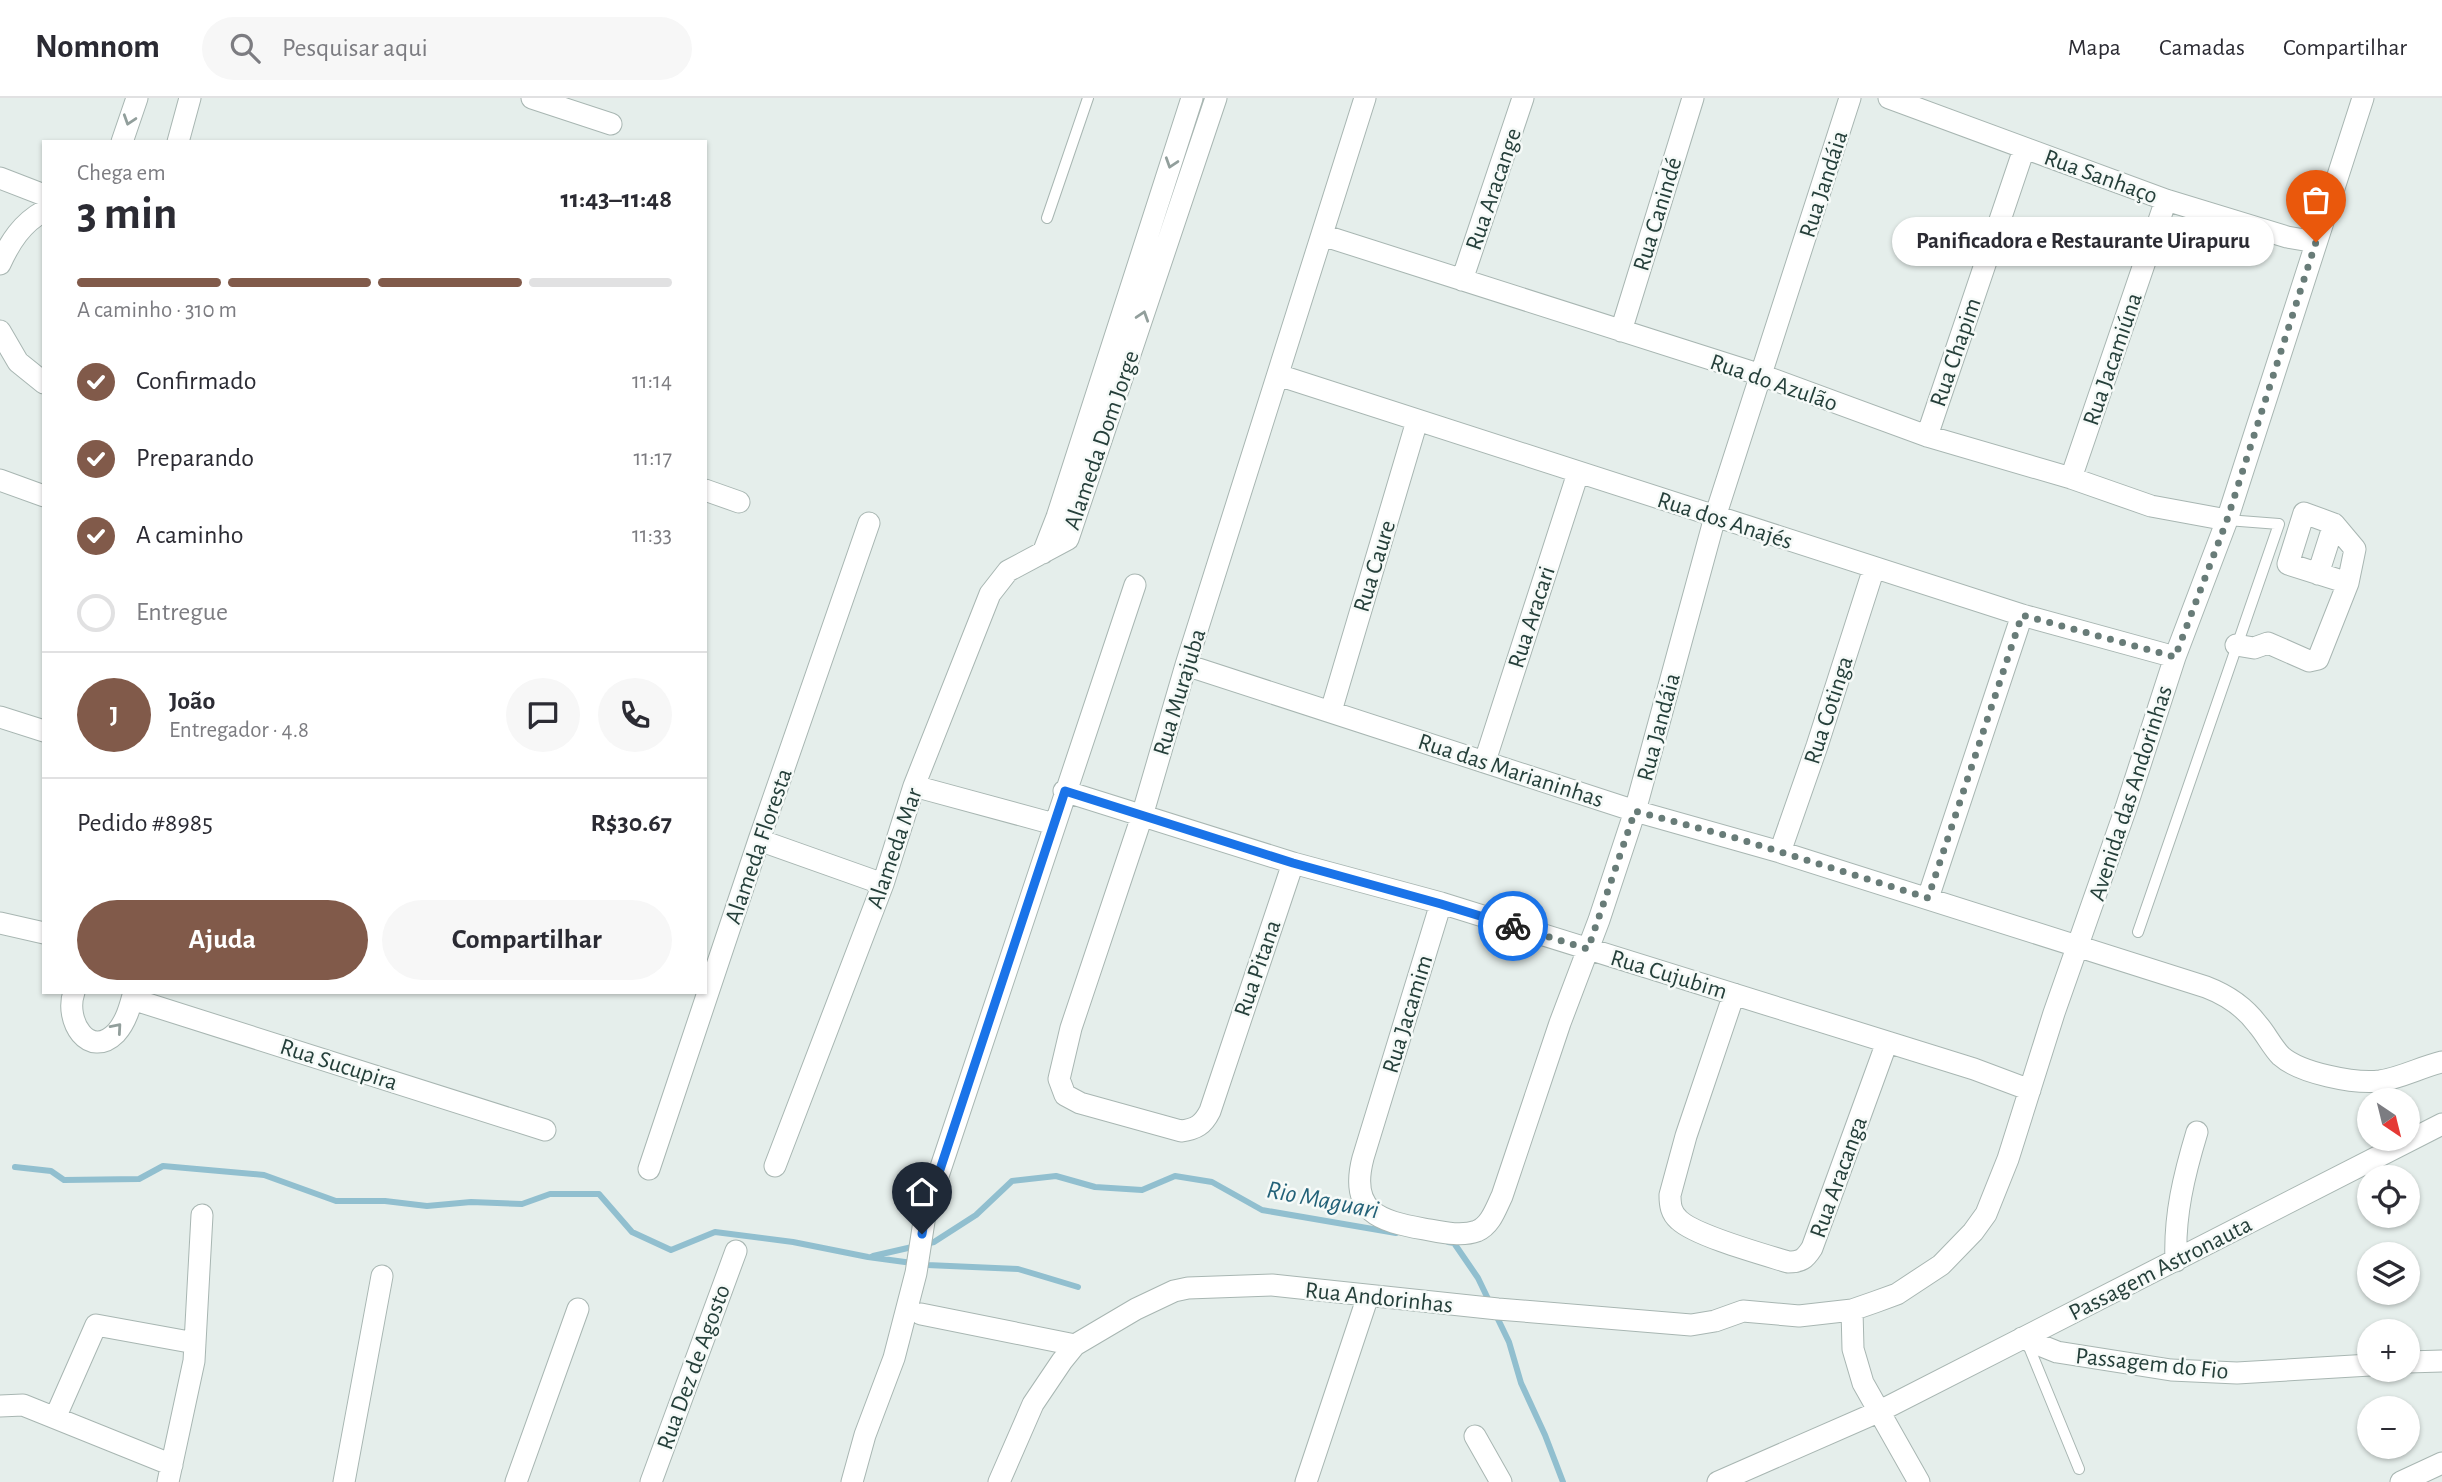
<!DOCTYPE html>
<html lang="pt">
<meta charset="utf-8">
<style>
:root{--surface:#fff;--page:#f7f7f7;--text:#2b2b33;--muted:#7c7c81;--line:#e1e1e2;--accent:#815a4a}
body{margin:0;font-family:"Alegreya Sans",sans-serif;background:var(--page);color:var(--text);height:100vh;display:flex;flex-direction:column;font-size:26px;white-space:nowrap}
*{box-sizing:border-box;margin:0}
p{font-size:23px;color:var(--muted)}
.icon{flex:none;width:38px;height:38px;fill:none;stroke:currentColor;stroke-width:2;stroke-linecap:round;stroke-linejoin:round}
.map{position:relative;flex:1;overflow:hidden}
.details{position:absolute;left:42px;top:42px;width:665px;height:854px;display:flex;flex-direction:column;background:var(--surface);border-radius:0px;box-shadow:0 2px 5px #0004}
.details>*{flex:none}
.needle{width:46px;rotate:145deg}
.fabs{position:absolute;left:2357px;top:990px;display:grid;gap:14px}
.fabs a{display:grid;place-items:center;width:63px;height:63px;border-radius:50%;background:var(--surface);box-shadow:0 2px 5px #0004;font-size:35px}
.pin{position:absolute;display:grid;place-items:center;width:60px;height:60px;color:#fff;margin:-72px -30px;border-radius:50% 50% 50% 0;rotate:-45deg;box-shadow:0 0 7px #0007}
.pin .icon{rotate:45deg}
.courier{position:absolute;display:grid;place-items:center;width:70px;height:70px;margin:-35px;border:5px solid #1a73e8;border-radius:50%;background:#fff;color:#222;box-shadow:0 2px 9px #0007}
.bubble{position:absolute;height:49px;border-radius:24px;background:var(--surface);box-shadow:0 2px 5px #0004;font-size:23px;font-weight:600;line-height:49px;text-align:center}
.headline em{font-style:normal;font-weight:600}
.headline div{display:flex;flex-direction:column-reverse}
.headline{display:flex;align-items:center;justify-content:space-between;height:119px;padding:0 35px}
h1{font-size:46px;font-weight:600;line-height:52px}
.bar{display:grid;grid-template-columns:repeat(4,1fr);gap:10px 7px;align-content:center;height:84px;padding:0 35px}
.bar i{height:9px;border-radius:5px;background:var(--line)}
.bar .active{background:var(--accent)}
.bar p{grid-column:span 4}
.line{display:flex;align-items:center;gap:18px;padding:0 35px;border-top:2px solid var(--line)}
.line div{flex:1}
.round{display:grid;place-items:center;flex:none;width:74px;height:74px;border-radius:37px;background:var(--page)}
ol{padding:0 35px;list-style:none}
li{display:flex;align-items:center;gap:21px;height:77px}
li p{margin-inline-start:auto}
li .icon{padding:7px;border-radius:50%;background:var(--accent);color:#fff;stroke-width:4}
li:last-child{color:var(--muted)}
li i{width:38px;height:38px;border:4px solid var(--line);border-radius:50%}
.button{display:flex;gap:14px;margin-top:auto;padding:14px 35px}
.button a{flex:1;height:80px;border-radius:42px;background:var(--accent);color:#fff;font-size:28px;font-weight:600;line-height:80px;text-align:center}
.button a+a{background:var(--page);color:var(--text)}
header{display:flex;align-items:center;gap:42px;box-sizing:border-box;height:98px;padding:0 35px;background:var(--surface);border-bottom:2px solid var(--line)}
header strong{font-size:33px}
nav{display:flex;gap:38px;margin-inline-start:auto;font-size:24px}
.search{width:490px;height:63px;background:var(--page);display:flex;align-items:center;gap:18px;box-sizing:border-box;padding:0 24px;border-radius:38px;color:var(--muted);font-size:26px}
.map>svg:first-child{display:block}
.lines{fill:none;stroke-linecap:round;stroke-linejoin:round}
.stream{stroke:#91bfcf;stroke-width:6}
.lane-casing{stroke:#a8b6b2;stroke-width:12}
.street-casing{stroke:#a8b6b2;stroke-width:23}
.lane{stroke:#fff;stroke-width:10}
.street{stroke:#fff;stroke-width:21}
.oneway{stroke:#929f9c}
.done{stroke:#687c78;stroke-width:7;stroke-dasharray:0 12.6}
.route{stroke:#1a73e8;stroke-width:9}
.labels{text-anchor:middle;stroke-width:5;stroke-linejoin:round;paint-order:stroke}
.street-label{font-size:24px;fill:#253f3a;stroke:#f6faf8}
.water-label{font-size:26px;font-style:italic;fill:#226178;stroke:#f6faf8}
</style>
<header>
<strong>Nomnom</strong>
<div class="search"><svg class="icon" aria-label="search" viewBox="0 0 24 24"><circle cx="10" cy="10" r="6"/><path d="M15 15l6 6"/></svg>Pesquisar aqui</div>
<nav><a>Mapa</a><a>Camadas</a><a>Compartilhar</a></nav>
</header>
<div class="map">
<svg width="2442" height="1384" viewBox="0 0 2442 1384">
<rect width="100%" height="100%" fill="#e5eeeb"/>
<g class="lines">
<path class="stream" d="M15 1069 51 1073 64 1082 139 1081 163 1068 264 1077 336 1103H385L427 1108 471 1104 522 1106 550 1096H599L632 1134 671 1152 715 1134 793 1144 868 1159 927 1167 1018 1171 1078 1189
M1448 1144 1454 1145 1478 1180 1490 1205
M873 1158 934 1144 976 1117 1012 1083 1056 1078 1095 1089 1142 1092 1175 1078 1212 1084 1262 1112 1396 1135
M1495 1215 1509 1244 1521 1285 1545 1337 1563 1384"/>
<g class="lane-casing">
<path id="lane" d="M1047 120 1088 0
M2138 834 2279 426 2227 422
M2027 1244 2079 1371"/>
</g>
<g class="street-casing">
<path id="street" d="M532 0 611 26
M1889 0 2166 102 2287 139 2316 144
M122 44 137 0
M178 44 190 0
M0 80 44 97
M1322 137 1761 277 1927 338 2071 380 2151 408 2227 422
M0 166C10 144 22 125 44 113
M1462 182 1523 0
M0 233 18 264 44 285
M1621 233 1693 0
M1278 277 2022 517 2175 559
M1927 338 2024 51
M2071 380 2166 102
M0 382 44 398
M705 392 739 404
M2334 426 2355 451 2348 485
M1043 455 1057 419 1192 0
M2236 547 2254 550 2268 545 2309 563 2318 561 2348 485 2288 466 2304 415 2334 426 2318 476
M1186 567 1635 713 1780 754 2206 889C2227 897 2244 908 2258 927 2266 936 2272 949 2281 958 2300 975 2354 986 2380 983 2401 980 2421 969 2442 964
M1331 613 1417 323
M0 619 44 633
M1485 663 1578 375
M914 688 1054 726
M1064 693 1293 765 1441 805 1974 971 2030 992
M759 742 883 786
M1780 754 1817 648 1874 470
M1293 765 1210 1013C1203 1027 1196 1031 1181 1033L1080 1005 1065 997 1059 981 1071 930 1142 718 1186 567 1365 0
M1928 800 2022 517
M1441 805 1363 1060C1349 1114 1379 1123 1424 1131 1441 1134 1461 1139 1477 1133 1491 1127 1496 1110 1502 1098L1560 925 1599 822 1635 713 1715 419 1850 0
M0 825 44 835
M74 894C64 923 89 962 116 935 126 924 130 909 134 894
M1734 896 1686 1038 1670 1097C1670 1107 1671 1115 1679 1122 1696 1138 1762 1156 1788 1164 1801 1164 1805 1161 1812 1150L1887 944
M132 901 545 1032
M775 1068 883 786 914 688 990 496 1008 473 1068 441 1216 0
M649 1071 759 742 869 425
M2176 1163C2174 1118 2184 1077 2197 1034
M1852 1212 1853 1251 1863 1285 1919 1384
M921 1216 1075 1247
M2022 1240 2057 1254 2171 1272 2237 1275 2370 1267
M2408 1264 2442 1263
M0 1308 23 1307 172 1367
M55 1320 96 1227 195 1245
M1475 1338 1501 1384
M168 1384 194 1263 202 1117
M344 1384 382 1178
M516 1384 578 1211
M651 1384 736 1153
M852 1384 865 1337 894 1260 916 1175 925 1117 1135 487
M999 1384 1033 1306 1062 1263 1075 1247 1136 1211 1174 1193 1188 1190 1272 1187 1498 1211 1691 1227 1715 1223 1743 1213 1799 1218 1852 1212 1875 1204 1897 1196 1941 1167 1973 1134 1986 1116 2008 1061 2054 915 2126 710 2175 559 2227 422 2363 0
M1306 1384 1368 1198
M1718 1384 1878 1314 2442 1026
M2401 1384 2442 1365"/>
</g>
<use href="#lane" class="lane"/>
<use href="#street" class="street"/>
</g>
<defs><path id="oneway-chevron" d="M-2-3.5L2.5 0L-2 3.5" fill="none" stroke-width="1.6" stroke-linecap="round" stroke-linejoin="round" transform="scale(1.75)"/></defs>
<g class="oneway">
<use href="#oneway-chevron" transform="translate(129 22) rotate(108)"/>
<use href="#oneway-chevron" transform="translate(1171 65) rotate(108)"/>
<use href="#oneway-chevron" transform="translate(1143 218) rotate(-72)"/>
<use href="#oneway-chevron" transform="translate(117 930) rotate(-49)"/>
</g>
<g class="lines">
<path class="done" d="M1513 828 1588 851 1635 713 1739 741 1928 800 2022 517 2175 559 2227 422 2316 144"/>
<path class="route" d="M922 1136 925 1117 1065 693 1293 765 1441 806 1513 828"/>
</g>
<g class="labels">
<g class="street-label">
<text transform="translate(2101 78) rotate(20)" y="8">Rua Sanhaço</text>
<text transform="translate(1823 86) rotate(-72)" y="8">Rua Jandáia</text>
<text transform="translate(1493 91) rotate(-71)" y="8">Rua Aracange</text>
<text transform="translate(1657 116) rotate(-73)" y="8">Rua Canindé</text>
<text transform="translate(1955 254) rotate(-71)" y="8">Rua Chapim</text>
<text transform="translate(2112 261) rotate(-71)" y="8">Rua Jacamiúna</text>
<text transform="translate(1774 284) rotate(19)" y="8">Rua do Azulão</text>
<text transform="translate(1101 342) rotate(-71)" y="8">Alameda Dom Jorge</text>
<text transform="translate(1725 422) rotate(18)" y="8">Rua dos Anajés</text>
<text transform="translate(1374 468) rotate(-73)" y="8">Rua Caure</text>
<text transform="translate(1531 519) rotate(-72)" y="8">Rua Aracari</text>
<text transform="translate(1179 594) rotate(-73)" y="8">Rua Murajuba</text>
<text transform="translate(1828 612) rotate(-72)" y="8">Rua Cotinga</text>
<text transform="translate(1658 629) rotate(-75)" y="8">Rua Jandáia</text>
<text transform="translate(1511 672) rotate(18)" y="8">Rua das Marianinhas</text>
<text transform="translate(2130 695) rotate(-72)" y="8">Avenida das Andorinhas</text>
<text transform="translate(758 748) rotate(-71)" y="8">Alameda Floresta</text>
<text transform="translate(894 750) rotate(-71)" y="8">Alameda Mar</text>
<text transform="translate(1257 870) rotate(-71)" y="8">Rua Pitana</text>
<text transform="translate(1669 876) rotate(17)" y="8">Rua Cujubim</text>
<text transform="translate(1407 916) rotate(-73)" y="8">Rua Jacamim</text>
<text transform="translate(339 966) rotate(18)" y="8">Rua Sucupira</text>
<text transform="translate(1838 1079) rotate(-70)" y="8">Rua Aracanga</text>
<text transform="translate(2160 1170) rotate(-27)" y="8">Passagem Astronauta</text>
<text transform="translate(1379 1199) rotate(6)" y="8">Rua Andorinhas</text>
<text transform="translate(2152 1265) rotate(6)" y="8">Passagem do Fio</text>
<text transform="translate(693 1269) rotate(-70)" y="8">Rua Dez de Agosto</text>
</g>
<g class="water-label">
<text transform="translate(1323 1101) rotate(11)" y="9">Rio Maguari</text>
</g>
</g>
</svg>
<div class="fabs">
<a><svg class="needle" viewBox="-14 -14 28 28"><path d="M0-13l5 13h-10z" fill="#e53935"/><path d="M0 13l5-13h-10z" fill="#7c7c81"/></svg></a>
<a><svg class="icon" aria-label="locate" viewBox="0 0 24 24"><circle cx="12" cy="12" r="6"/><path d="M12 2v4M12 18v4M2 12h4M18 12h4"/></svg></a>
<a><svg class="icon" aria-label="layers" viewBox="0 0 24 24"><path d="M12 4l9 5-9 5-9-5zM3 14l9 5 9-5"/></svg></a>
<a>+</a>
<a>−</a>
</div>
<div class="pin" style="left:2316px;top:144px;background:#ea580c"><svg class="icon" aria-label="bag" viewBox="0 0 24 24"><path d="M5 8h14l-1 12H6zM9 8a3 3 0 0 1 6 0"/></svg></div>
<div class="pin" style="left:922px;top:1136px;background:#1f2937"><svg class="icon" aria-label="home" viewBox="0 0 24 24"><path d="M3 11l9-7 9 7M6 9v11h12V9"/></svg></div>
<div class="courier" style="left:1513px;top:828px"><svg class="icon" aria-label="bike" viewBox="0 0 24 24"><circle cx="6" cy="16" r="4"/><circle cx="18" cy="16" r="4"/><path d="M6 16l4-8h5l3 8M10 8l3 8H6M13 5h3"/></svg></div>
<div class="bubble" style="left:1892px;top:119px;width:382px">Panificadora e Restaurante Uirapuru</div>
<section class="details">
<div class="headline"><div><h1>3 min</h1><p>Chega em</p></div><em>11:43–11:48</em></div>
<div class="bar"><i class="active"></i><i class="active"></i><i class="active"></i><i></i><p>A caminho · 310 m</p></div>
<ol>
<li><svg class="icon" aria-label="check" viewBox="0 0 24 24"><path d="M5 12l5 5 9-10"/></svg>Confirmado<p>11:14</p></li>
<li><svg class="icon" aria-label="check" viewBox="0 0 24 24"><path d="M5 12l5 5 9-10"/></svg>Preparando<p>11:17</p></li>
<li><svg class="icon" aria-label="check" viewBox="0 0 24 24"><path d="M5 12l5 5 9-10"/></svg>A caminho<p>11:33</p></li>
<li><i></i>Entregue</li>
</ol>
<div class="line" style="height:126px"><b class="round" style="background:var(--accent);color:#fff">J</b><div><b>João</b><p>Entregador · 4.8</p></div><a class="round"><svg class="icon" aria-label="chat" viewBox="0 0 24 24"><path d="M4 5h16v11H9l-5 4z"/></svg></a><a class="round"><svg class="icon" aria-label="phone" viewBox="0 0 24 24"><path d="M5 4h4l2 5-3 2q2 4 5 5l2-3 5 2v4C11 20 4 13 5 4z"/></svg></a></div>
<div class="line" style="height:91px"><div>Pedido #8985</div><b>R$30.67</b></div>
<div class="button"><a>Ajuda</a><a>Compartilhar</a></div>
</section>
</div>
